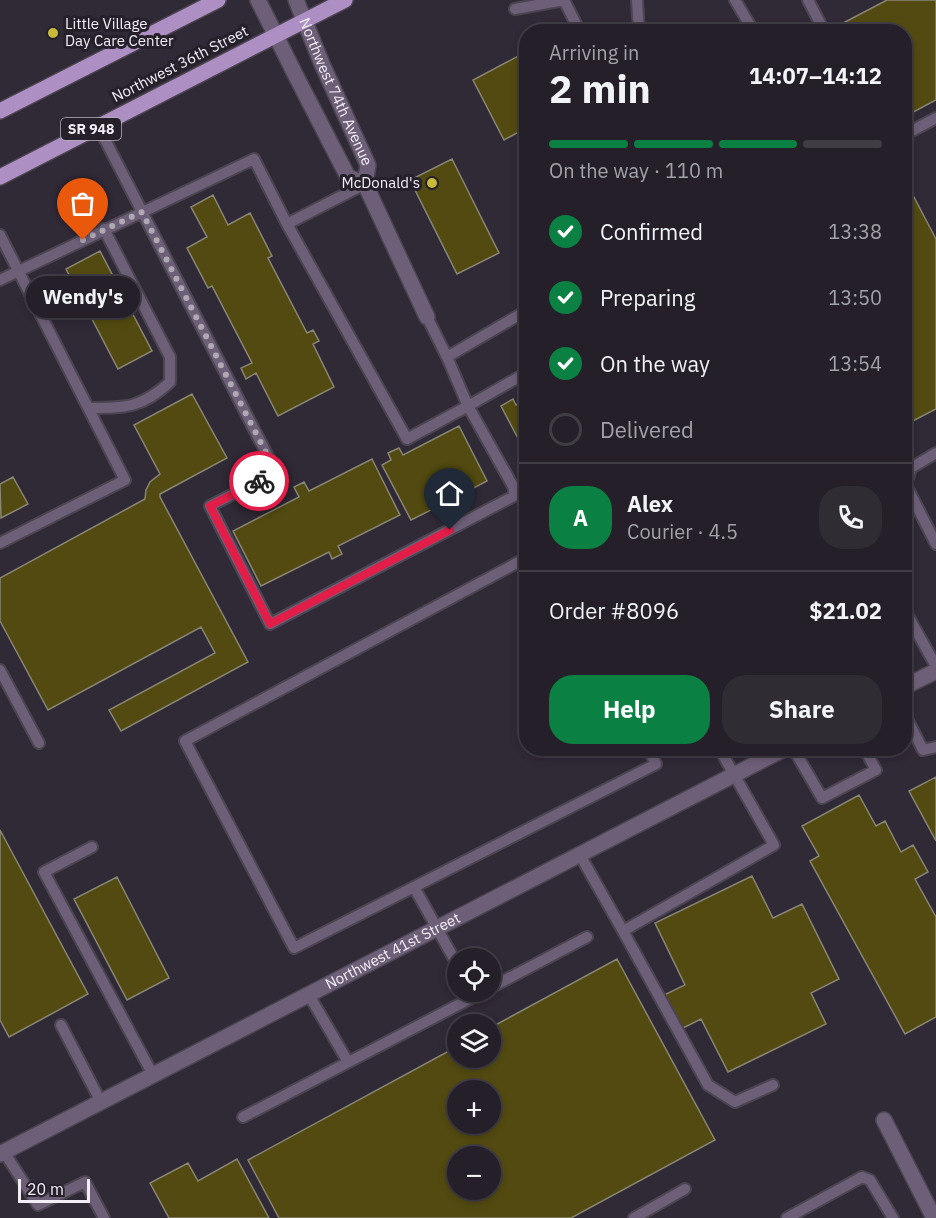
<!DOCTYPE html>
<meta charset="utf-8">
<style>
:root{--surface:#241f28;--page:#302c34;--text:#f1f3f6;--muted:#a3a2a8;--line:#413d45;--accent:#0b8043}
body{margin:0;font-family:"IBM Plex Sans",sans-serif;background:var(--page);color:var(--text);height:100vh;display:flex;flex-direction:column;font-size:22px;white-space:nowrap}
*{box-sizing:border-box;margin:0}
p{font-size:20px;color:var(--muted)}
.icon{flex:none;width:33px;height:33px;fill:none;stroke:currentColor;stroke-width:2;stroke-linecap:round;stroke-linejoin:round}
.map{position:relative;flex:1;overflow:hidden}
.drawer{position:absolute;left:519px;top:24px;width:393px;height:732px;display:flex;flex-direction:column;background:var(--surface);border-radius:24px;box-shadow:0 3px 9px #0003,0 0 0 2px var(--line)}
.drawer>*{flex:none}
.fabs{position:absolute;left:447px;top:948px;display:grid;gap:12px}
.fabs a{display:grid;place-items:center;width:54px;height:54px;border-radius:50%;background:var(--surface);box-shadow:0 3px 9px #0003,0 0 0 2px var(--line);font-size:30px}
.scale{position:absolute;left:18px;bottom:15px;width:72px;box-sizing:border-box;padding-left:6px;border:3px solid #f3eef6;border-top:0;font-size:16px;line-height:21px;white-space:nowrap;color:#f3eef6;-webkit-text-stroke:4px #26202b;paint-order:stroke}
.pin{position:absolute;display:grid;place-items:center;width:51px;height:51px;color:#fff;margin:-62px -26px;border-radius:50% 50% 50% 0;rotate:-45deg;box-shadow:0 0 6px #0007}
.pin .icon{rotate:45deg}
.courier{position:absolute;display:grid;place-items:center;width:60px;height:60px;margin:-30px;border:4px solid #e11d48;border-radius:50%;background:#fff;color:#222;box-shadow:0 2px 8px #0007}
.bubble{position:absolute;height:42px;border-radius:21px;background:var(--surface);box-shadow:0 3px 9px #0003,0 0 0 2px var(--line);font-size:20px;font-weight:700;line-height:42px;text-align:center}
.head em{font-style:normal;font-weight:700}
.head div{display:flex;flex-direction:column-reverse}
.head{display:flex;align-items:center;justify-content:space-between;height:102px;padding:0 30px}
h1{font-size:39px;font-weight:700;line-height:45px}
.bar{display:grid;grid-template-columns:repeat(4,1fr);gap:9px 6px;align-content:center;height:72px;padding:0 30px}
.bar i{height:8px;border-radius:4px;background:var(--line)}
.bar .selected{background:var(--accent)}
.bar p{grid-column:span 4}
.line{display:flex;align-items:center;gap:15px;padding:0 30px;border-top:2px solid var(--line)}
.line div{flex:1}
.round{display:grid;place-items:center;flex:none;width:63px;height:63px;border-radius:24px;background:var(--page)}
ol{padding:0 30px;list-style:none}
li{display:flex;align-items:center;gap:18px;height:66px}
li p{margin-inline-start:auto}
li .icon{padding:6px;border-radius:50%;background:var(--accent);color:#fff;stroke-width:4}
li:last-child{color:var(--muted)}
li i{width:33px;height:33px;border:3px solid var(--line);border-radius:50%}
.cta{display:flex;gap:12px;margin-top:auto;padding:12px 30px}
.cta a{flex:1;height:69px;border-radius:24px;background:var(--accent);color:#fff;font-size:24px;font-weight:700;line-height:69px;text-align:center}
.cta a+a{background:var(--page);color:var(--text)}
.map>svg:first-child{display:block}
.building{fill:#524a10;stroke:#888675;stroke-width:1.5;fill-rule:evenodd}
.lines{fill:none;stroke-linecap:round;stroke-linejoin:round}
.service-casing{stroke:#4b4551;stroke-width:14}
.minor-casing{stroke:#4b4551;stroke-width:18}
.primary-casing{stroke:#4b4551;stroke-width:18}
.service{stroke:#6d5f78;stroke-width:10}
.minor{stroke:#6d5f78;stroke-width:15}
.primary{stroke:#ad8fc3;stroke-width:15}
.done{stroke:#afa9b3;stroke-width:6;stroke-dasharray:0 10.8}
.route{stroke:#e11d48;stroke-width:8}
.poi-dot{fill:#caba3a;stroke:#26202b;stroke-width:2}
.labels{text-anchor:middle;stroke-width:6;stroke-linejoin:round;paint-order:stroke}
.shield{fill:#26202b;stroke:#b6b0b9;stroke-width:1.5}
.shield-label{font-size:14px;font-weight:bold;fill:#f3eef6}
.poi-label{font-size:15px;fill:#f3eef6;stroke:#26202b;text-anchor:start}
.street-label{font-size:15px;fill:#f3eef6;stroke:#26202b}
</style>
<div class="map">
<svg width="936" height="1218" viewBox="0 0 936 1218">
<rect width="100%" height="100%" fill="#302936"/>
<path class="building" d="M887 0H936V100L904 117V32H826Z
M526 52V128L504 140 473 80Z
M452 159 499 253 457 274 410 180Z
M904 178 936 239V409L907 424 904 418Z
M213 195 228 225 250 213 272 256 268 258 307 333 313 330 319 341 313 344 334 387 278 416 256 373 246 379 241 368 252 363 212 286 208 288 187 248 207 237 191 207Z
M100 251 152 351 118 369 66 269Z
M192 394 227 458 160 494V497L248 662 121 731 109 710 215 653 201 627 48 710 0 621V578L145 499 146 490 150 482 160 474 134 425Z
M513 399 516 405 526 400V441L521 444 501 406Z
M459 426 487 481 449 501 453 508 443 514 439 506 411 520 382 465 391 460 388 453 399 448 403 455Z
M372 459 400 515 338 546 342 554 332 559 329 552 261 586 233 531 299 497 294 487 304 482 309 491Z
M13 477 28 504 1 518 0 484Z
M936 777V841L909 791Z
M859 795 876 826 885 821 901 852 913 845 928 872 915 879 936 917V1017L905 1034 810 861 819 856 802 826Z
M0 830 88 994 9 1037 0 1020Z
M752 876 773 918 802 904 839 979 811 993 826 1024 728 1072 701 1019 681 1029 664 995 685 985 655 923Z
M117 877 169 978 127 1000 74 899Z
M617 959 715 1140 571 1218H279L248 1160 458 1046V1058H490V1028ZM458 1090H490V1124H458ZM458 1156H490V1190H458Z
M237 1159 269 1218H169L150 1183 188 1163 198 1181Z"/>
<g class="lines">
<g class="service-casing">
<path id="service" d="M637 0 639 32
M735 0 754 32
M808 0 821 25
M515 9 564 0 580 32
M98 126 276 472 210 506 270 624 514 496V488L468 406 526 373
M904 135 936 118
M365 184 287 224 407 439 468 406 447 357
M0 235 125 480 0 543
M0 280 254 159 287 224
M427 317 447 357 526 311
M89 408C125 408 142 408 170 382V357L104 229
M936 453 911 468 906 485 936 544
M526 558 185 741 294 948 656 764 648 748
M904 609 936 666
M0 670 39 743
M904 713 923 750 936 747
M793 748 822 798 876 770 864 748
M92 847 44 872 153 1075
M580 855 623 931 774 845 719 748
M414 887 458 966
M623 931 708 1085 735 1102 773 1085
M490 988 587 937
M309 995 348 1062
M61 1025 101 1102
M243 1117 483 992
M4 1152 38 1205 85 1182 104 1218
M634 1218 685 1189
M787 1218 862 1177 870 1180 893 1218"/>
</g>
<g class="minor-casing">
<g id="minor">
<path d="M258 0 297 78 348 177 365 184"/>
<path id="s1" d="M296 0 322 64 368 165 365 184 427 317"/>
<path d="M904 687 936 671"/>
<path d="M884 1120 934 1218"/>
<path id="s2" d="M0 1154 786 748"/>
</g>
</g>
<g class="primary-casing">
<path id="primary" d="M0 111 218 0
M0 177 345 0"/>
</g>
<use href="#service" class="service"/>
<use href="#minor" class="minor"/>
<use href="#primary" class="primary"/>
</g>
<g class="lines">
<path class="done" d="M83 240 142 212 276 472 259 481"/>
<path class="route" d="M259 481 210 506 270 624 450 530"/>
</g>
<g class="poi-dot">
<circle cx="53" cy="33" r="6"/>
<circle cx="432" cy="183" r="6"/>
</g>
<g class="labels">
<rect class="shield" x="61" y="118" width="60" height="22" rx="4.5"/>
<g class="shield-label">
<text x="91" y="134">SR 948</text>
</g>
<g class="poi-label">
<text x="65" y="29">Little Village<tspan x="65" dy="17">Day Care Center</tspan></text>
<text x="420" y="188" text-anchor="end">McDonald's</text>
</g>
<g class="street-label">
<text transform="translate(180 64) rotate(-27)" y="5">Northwest 36th Street</text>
<text dy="5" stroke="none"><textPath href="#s1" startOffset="100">Northwest 74th Avenue</textPath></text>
<text dy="5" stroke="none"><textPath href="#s2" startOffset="442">Northwest 41st Street</textPath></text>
</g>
</g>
</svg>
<div class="fabs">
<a><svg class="icon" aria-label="locate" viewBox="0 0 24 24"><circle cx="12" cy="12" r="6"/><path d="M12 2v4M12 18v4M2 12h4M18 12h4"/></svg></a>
<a><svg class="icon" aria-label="layers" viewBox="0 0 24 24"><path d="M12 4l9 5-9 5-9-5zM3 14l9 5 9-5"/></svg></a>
<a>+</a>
<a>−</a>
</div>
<div class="scale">20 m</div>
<div class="pin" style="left:83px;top:240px;background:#ea580c"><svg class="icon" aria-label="bag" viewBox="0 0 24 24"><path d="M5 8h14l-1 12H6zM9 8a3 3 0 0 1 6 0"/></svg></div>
<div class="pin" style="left:450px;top:530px;background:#1f2937"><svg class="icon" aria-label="home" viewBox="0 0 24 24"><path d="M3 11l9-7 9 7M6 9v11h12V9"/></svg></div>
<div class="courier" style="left:259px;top:481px"><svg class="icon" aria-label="bike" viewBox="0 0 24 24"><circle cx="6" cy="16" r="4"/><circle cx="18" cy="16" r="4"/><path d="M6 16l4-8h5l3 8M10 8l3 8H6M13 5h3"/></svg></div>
<div class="bubble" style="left:26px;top:276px;width:114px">Wendy's</div>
<section class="drawer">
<div class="head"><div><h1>2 min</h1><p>Arriving in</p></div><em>14:07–14:12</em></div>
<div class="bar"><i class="selected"></i><i class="selected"></i><i class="selected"></i><i></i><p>On the way · 110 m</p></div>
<ol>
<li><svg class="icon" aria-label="check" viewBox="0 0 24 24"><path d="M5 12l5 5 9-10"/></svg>Confirmed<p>13:38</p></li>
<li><svg class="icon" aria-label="check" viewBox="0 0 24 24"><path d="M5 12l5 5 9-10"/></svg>Preparing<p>13:50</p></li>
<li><svg class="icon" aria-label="check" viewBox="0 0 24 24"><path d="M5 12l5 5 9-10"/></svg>On the way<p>13:54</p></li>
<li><i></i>Delivered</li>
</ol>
<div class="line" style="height:108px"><b class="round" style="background:var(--accent);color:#fff">A</b><div><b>Alex</b><p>Courier · 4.5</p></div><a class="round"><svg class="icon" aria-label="phone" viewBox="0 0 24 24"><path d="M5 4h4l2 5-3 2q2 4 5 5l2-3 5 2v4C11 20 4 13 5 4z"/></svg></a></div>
<div class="line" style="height:78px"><div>Order #8096</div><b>$21.02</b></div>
<div class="cta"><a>Help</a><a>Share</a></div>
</section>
</div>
